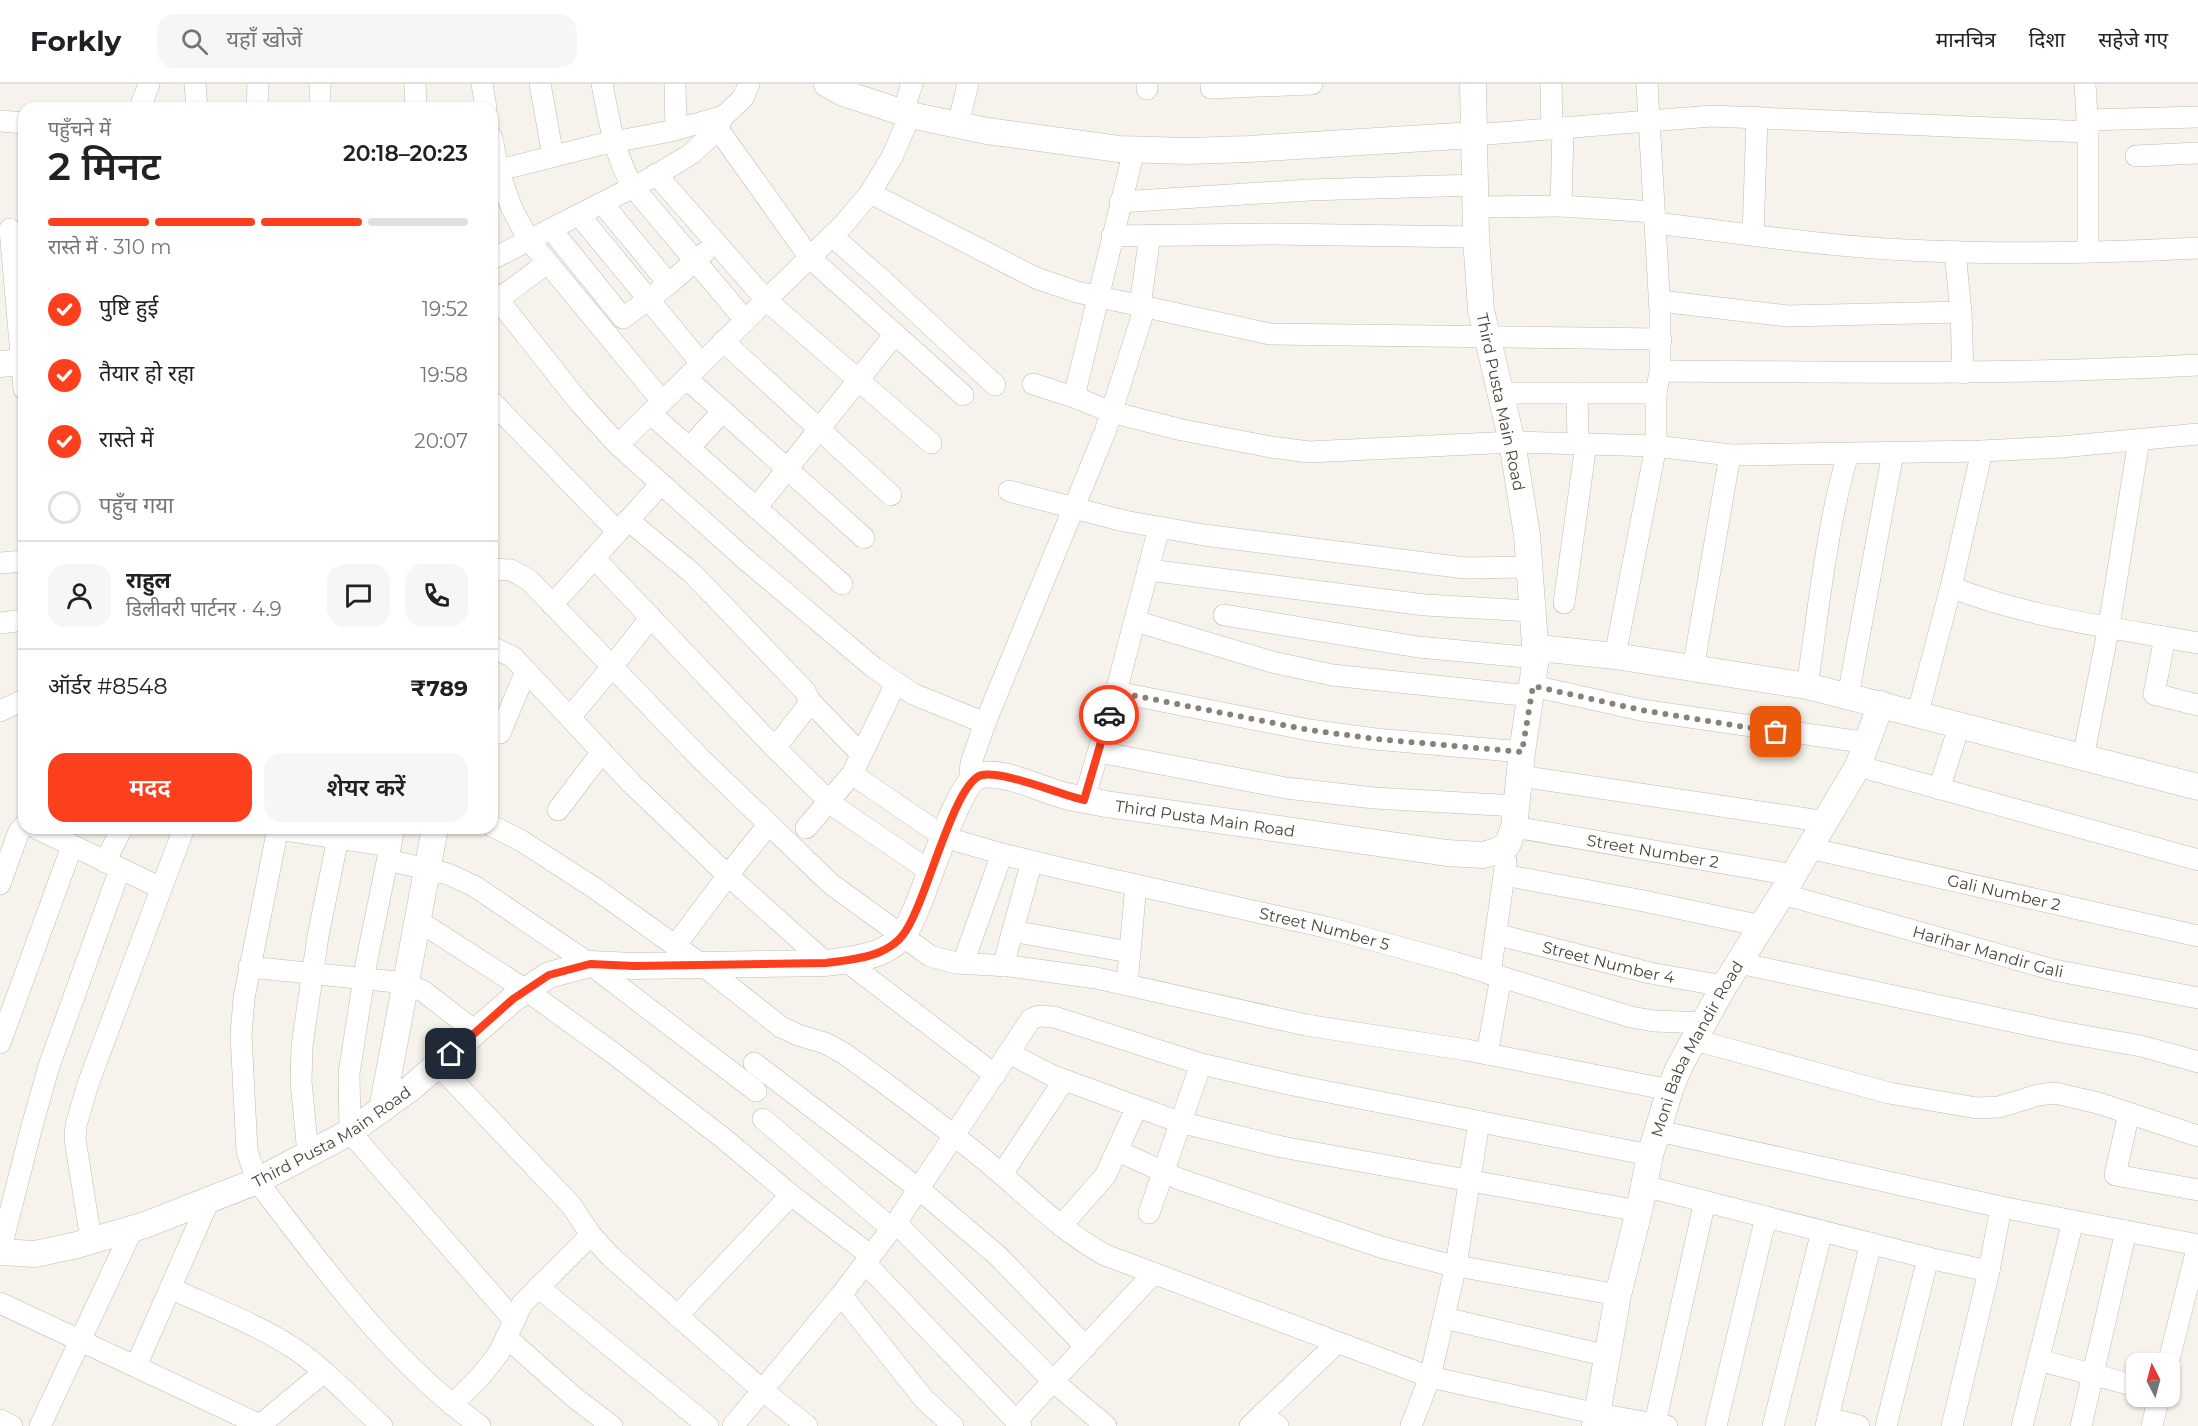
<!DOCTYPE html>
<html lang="hi">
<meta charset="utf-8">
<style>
:root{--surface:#fff;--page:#f6f6f6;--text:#202124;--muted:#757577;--line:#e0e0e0;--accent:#fc3f1d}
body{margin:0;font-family:Montserrat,"Noto Sans Devanagari",sans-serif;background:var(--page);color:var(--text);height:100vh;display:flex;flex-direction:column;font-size:22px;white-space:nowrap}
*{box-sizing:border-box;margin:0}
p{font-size:20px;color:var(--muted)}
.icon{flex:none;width:33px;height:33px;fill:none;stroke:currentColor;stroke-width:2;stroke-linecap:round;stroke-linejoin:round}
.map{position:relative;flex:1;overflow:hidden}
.details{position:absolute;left:18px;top:18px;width:480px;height:732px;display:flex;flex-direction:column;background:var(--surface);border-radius:18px;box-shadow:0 2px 4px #0004}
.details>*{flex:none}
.needle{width:39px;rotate:354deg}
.tools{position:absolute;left:2126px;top:1269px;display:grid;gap:12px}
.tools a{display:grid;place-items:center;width:54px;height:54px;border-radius:12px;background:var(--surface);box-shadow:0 2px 4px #0004;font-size:30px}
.pin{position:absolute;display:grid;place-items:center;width:51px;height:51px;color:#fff;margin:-26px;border-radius:12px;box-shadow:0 3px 9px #0006}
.courier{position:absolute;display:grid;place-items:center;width:60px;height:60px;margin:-30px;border:4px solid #fc3f1d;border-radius:50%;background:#fff;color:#222;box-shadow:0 2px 8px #0007}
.headline em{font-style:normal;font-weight:600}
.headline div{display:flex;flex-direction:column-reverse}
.headline{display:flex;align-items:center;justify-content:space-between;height:102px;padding:0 30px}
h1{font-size:39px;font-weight:600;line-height:45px}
.bar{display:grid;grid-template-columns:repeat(4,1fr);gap:9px 6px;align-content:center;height:72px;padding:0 30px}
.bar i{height:8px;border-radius:4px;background:var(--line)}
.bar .current{background:var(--accent)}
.bar p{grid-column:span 4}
.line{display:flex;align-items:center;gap:15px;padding:0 30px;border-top:2px solid var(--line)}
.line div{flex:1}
.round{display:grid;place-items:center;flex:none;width:63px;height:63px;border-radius:18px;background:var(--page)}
ol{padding:0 30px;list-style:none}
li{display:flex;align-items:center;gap:18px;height:66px}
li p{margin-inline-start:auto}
li .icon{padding:6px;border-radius:50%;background:var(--accent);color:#fff;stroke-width:4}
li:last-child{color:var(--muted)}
li i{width:33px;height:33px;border:3px solid var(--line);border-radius:50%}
.cta{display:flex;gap:12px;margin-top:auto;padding:12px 30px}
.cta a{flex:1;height:69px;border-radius:18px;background:var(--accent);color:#fff;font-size:24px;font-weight:600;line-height:69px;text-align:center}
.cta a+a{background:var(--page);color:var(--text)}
header{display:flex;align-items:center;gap:36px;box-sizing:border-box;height:84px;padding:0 30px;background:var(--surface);border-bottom:2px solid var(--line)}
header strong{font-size:28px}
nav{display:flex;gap:33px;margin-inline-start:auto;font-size:21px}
.search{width:420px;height:54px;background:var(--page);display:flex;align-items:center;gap:15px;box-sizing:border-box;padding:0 21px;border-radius:18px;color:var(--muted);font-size:22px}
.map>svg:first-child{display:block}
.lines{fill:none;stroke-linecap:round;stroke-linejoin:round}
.minor-casing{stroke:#c2bbae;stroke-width:22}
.tertiary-casing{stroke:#c2bbae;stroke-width:27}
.minor{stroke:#fff;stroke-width:21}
.tertiary{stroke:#fff;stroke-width:26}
.done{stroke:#878178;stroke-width:6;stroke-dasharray:0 10.8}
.route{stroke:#fc3f1d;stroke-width:8}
.labels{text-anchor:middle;stroke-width:4.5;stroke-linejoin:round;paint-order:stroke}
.street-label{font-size:16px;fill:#4b4439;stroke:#fff}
</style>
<header>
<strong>Forkly</strong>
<div class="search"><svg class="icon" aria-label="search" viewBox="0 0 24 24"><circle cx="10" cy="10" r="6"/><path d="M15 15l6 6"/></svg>यहाँ खोजें</div>
<nav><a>मानचित्र</a><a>दिशा</a><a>सहेजे गए</a></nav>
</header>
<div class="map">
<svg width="2198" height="1342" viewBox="0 0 2198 1342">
<rect width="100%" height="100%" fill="#f6f3ec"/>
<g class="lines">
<g class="minor-casing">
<g id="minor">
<path d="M195 0 197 24"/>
<path d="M320 0V24"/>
<path d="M415 0 416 24"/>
<path d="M482 0 486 24"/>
<path d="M540 0 553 72"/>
<path d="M602 0C609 35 614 71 633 103L745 236"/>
<path d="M675 0 676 45"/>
<path d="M1211 0V4L1312 0"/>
<path d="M1551 0 1552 45"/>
<path d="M1647 0 1660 227V287"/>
<path d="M2085 0 2088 48V168"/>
<path d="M1147 5V0"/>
<path d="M140 24 149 0"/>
<path d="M257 24 258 0"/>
<path d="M903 28 912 0"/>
<path d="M2087 36 2198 33"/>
<path d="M0 37 24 39"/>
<path d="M958 41 968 0"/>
<path d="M1563 44 1561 122 1654 128"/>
<path d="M718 45 810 174 963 311"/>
<path d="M1474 51 1712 32 2088 48"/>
<path d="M492 54 498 86 512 125 529 156 662 317"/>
<path d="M1134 66 1074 313 1111 328 1182 346 1271 363 1309 368 1512 358 1656 362 1730 371 1982 367 2061 363 2198 350"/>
<path d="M2136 72 2198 69"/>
<path d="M492 88 598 61 671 47 724 32 743 14 749 0"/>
<path d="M656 90 766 216 931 359"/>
<path d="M870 109 1036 194 1077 208 1270 250 1661 255"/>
<path d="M1120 118 1309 106 1475 101"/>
<path d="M602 119 669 200 704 169"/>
<path d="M1475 123 1561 122"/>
<path d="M579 131 701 279"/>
<path d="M1655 139C1739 149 1823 162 1907 166 2004 171 2101 169 2198 164"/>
<path d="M10 145 24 305"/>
<path d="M551 145 623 234 669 200"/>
<path d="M1753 151 1757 33"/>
<path d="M832 152 882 196 995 301"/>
<path d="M1112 152 1272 150 1476 153"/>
<path d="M492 175 653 93 691 70 718 45 723 32"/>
<path d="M492 208 579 318 618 361 745 475 873 583 913 610 985 639"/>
<path d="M1660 217 1787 232 1961 228 1955 168"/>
<path d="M492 220 547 179"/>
<path d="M1140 222 1150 151"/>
<path d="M1961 228 1963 289"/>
<path d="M723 257 891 411"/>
<path d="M686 294 864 454"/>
<path d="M1033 300 1074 313"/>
<path d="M1500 309H1656L1660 288 1662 287C1841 288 2019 291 2198 281"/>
<path d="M1577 309 1578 360"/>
<path d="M492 318 618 448"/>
<path d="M650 329 842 500"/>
<path d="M618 361 844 140 870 109 892 73 910 31"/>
<path d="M689 364 723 327"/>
<path d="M1009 407 1124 437 1204 451 1465 484 1531 483"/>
<path d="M756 424 895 250"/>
<path d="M628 436 692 489 805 607 809 616 807 623 775 664"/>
<path d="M594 474 775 664 834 722 931 788"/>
<path d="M0 479 24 477"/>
<path d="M492 485 511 486 529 496 701 675 831 800 930 872 956 879 1009 882 1096 894 1306 941 1467 966 1670 1006"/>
<path d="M1149 486 1425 521 1532 527"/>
<path d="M1951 503C2029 534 2116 544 2198 559"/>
<path d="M1564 519 1586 360"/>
<path d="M552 521 661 400"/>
<path d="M1224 531 1418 563 1536 574"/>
<path d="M1135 537 1272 578 1332 591 1531 612"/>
<path d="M0 539 24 536"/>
<path d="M2165 553 2154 610 2198 621"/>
<path d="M492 563 513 573 631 699 722 786 826 879"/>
<path d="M1615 572 1656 362V309"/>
<path d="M1693 585 1730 371"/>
<path id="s1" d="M896 599 852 690 944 753 1002 770 1064 785 1325 843 1453 878 1631 933 1654 937 1704 939"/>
<path d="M1533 602 1641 626 1868 659"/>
<path d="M1807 602C1819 524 1826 445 1848 370"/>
<path d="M1116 608 1309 646 1375 655 1522 668"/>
<path d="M1848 612 1893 369"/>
<path d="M809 616 861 670"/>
<path d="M0 627 24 616"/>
<path d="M1917 632 1951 503 1982 367"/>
<path d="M570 633 612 583 651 533"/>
<path d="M500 649 526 587"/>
<path d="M1099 668 1286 704 1374 714 1517 722"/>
<path d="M2083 674 2109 542 2139 356"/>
<path d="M1858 682 2198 776"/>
<path d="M1520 692 1827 738"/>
<path d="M969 700 971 679 985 639 1105 348 1145 223"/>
<path d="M1939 705 1959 643"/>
<path d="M1084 716 1116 608 1159 444"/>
<path d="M558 726 602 668"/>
<path d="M492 742 520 756 593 803 701 880 781 943 798 951 825 959 845 970C893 1005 941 1040 987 1078 1026 1110 1061 1147 1105 1171L1430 1293 1598 1330 1667 1342"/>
<path id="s2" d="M1514 743 1793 791"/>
<path d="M36 744 161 804"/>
<path d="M278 744 244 914 241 951 247 1067 257 1097C324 1184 390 1277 480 1342"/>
<path d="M394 744 367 875 349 989 350 1048 513 1235"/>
<path d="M806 744 852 690"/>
<path d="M278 745 391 762"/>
<path id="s3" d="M1809 764 2198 852"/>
<path d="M388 776 448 790 474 802 590 880 756 1007"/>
<path d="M105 778 122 744"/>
<path d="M1504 791 1644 817 1762 842"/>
<path d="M0 800 19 747 24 742"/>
<path id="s4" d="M1782 810 2054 886 2198 914"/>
<path d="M417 836 526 906 613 969 723 1054 791 1111 870 1171"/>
<path d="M1012 847 1129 868"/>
<path id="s5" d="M1495 850 1650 889 1724 902"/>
<path d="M675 862 728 791 769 740"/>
<path d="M846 877 995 991"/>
<path d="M963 879 1002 770"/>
<path d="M1739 879 2062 948 2141 962 2198 978"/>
<path d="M1003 882 1032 777"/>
<path d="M249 883 406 899 423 907 476 948"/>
<path d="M1490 890 1506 777"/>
<path d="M1127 900 1136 801"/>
<path d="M1695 956 1889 1009 1977 1024 1999 1023 2038 1011 2055 1009 2098 1019 2198 1052"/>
<path d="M0 959 72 762"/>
<path d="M1009 969 1051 991 1179 1038 1282 1063 1639 1127"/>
<path d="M1487 970 1501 893"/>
<path d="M754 979 919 1105 998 1172 1086 1263"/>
<path d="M438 981 571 1121 591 1151 611 1173 762 1306 807 1342"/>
<path d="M2129 1029 2115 1091 2198 1106"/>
<path d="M763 1035 892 1145"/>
<path d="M1659 1047 2001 1123 2198 1161 2168 1280"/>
<path d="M1118 1067 1179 1095 1384 1164 1446 1180 1618 1211"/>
<path d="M308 1070 301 997 302 962 318 852 340 744"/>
<path d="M1002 1090 1064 996"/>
<path d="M1644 1102 1928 1174 1989 1187"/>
<path d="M1149 1129 1201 980"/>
<path d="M896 1139 1054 1298 1106 1342"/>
<path d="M1061 1142 1105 1092 1137 1023"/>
<path d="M91 1156 75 1055 76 1041 88 1000 184 744"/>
<path d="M0 1168 32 1042 49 982 120 785"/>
<path d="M865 1179 1021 1342"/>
<path d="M538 1203 708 1342"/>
<path d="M170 1204C211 1223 257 1240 295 1265 327 1287 353 1316 382 1342"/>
<path d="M841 1211 924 1315 953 1342"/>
<path d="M0 1219 260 1341"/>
<path d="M677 1232 791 1111"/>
<path d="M1444 1234 1608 1272"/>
<path d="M506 1253 575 1314 612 1342"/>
<path d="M2039 1276 2136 1302"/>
<path d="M136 1282 209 1116"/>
<path d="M452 1321 480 1293 499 1269 522 1220 591 1151"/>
<path d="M1262 1330 1278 1342"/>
<path d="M1828 1334 1859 1342"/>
<path d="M0 1336 12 1342"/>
<path d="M1016 1337 1153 1190"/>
<path d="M1655 1339 1705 1117"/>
<path d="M40 1342 133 1144"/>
<path d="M259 1342 324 1288"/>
<path d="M733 1342 841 1211 896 1139 1031 935 1039 932 1054 933 1201 980 1293 1001 1650 1071"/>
<path d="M1250 1342 1337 1259"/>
<path d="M1411 1342 1430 1293 1456 1181 1479 1038"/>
<path d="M1716 1342 1766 1133"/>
<path d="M1773 1342 1822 1147"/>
<path d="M1826 1342 1871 1159"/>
<path d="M1886 1342 1928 1174"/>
<path d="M1952 1342 1989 1187 2001 1123"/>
<path d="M2022 1342 2073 1137"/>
<path d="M2081 1342 2126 1147"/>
<path d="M2152 1342 2159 1312"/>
</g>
</g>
<g class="tertiary-casing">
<g id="tertiary">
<path d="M827 0 843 9 910 31 987 47 1119 65 1188 67 1248 65 1474 51"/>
<path d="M0 280 24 278"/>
<path d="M1536 574 1542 567 1548 565 1615 572 1807 602 2198 703"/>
<path d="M382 1025 435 744"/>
<path id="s6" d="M0 1168 35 1170 77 1161 145 1141 257 1097 350 1048 411 1004 513 915 549 891 590 880 634 882 826 879C843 877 869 874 884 866 890 863 898 857 902 852 924 826 953 696 982 691 1007 687 1041 706 1066 712 1079 715 1092 717 1106 720L1447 769 1483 771 1500 766 1508 760 1514 743 1522 668 1536 574 1527 451 1512 358 1481 226 1476 153 1473 0"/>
<path id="s7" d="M1595 1342 1618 1211 1639 1127 1650 1071 1670 1006 1679 983 1724 902 1782 810 1858 682 1881 620"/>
</g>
</g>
<use href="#minor" class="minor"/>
<use href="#tertiary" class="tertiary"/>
</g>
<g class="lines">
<path class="done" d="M1109 631 1116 608 1309 646 1376 655 1522 668 1533 602 1641 626 1776 648"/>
<path class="route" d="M451 970 513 915 549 891 590 880 634 882 826 879C843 877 870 874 884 866 890 863 898 857 902 852 925 826 953 697 982 691 1005 687 1058 710 1084 716L1109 631"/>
</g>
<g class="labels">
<g class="street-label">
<text transform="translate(1501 318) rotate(78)" y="6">Third Pusta Main Road</text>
<text dy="6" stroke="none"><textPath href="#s6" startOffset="1400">Third Pusta Main Road</textPath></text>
<text dy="6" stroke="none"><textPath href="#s2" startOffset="141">Street Number 2</textPath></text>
<text dy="6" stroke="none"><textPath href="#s3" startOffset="200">Gali Number 2</textPath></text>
<text dy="6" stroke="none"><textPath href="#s1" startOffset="604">Street Number 5</textPath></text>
<text dy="6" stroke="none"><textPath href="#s4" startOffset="214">Harihar Mandir Gali</textPath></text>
<text dy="6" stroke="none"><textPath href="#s5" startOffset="117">Street Number 4</textPath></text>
<text dy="6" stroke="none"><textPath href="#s7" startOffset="393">Moni Baba Mandir Road</textPath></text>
<text dy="6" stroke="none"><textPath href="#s6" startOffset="356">Third Pusta Main Road</textPath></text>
</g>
</g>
</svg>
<div class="tools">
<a><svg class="needle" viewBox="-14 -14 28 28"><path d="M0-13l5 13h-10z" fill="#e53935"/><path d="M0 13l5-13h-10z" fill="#757577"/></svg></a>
</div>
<div class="pin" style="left:1776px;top:648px;background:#ea580c"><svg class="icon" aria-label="bag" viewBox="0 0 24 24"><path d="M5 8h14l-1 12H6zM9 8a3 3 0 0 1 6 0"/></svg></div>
<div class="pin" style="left:451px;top:970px;background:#1f2937"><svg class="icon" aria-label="home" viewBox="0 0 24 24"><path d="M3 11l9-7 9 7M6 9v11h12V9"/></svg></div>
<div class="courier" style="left:1109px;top:631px"><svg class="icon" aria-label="car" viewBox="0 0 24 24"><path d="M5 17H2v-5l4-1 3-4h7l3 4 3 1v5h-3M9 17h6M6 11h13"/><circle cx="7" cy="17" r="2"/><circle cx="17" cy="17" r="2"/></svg></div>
<section class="details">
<div class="headline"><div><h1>2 मिनट</h1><p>पहुँचने में</p></div><em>20:18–20:23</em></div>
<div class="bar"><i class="current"></i><i class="current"></i><i class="current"></i><i></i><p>रास्ते में · 310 m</p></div>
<ol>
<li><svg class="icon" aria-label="check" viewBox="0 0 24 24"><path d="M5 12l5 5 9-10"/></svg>पुष्टि हुई<p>19:52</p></li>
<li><svg class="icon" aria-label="check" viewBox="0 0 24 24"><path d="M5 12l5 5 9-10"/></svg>तैयार हो रहा<p>19:58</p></li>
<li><svg class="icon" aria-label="check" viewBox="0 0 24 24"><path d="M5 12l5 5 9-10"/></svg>रास्ते में<p>20:07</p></li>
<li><i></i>पहुँच गया</li>
</ol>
<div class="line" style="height:108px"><a class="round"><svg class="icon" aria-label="person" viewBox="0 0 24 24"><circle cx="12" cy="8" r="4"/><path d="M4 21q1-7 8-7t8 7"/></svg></a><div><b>राहुल</b><p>डिलीवरी पार्टनर · 4.9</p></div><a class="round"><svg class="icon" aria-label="chat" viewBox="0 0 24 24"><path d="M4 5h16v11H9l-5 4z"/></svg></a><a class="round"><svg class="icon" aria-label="phone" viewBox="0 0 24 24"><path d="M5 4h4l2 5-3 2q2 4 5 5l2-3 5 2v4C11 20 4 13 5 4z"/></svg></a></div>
<div class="line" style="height:78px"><div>ऑर्डर #8548</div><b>₹789</b></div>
<div class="cta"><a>मदद</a><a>शेयर करें</a></div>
</section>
</div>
